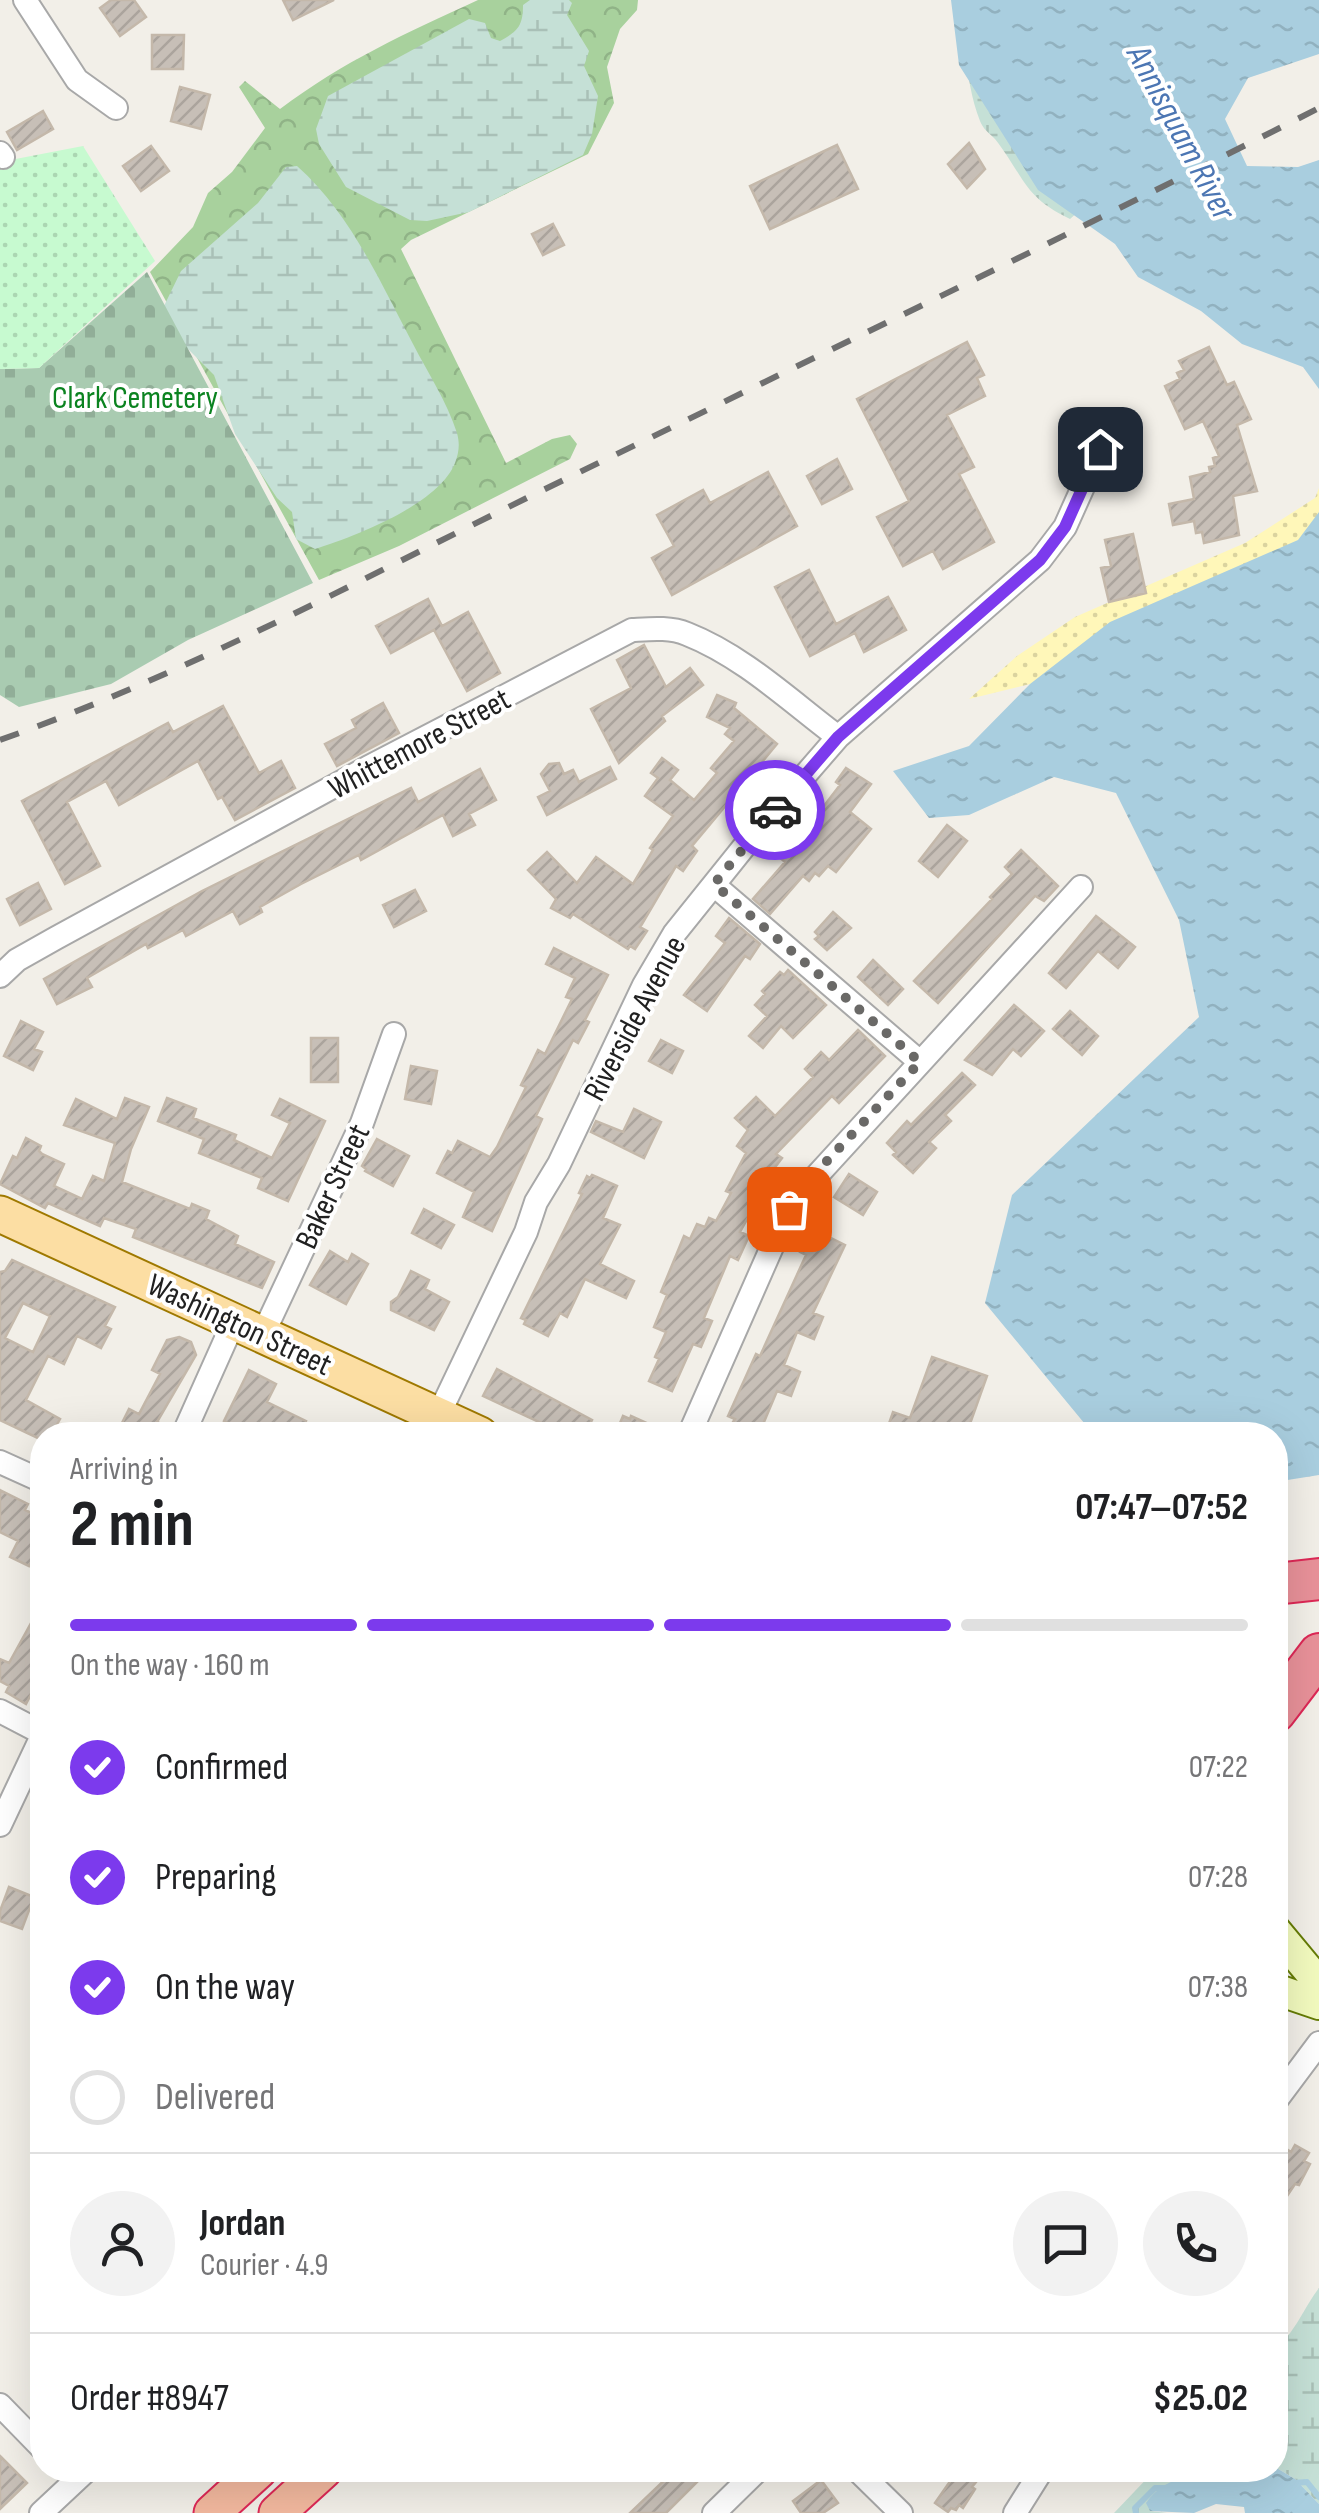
<!DOCTYPE html>
<meta charset="utf-8">
<style>
:root{--surface:#fff;--page:#f2f2f2;--text:#202124;--muted:#757577;--line:#e0e0e0;--accent:#7c3aed}
body{margin:0;font-family:"Sofia Sans Condensed",sans-serif;background:var(--page);color:var(--text);height:100vh;display:flex;flex-direction:column;font-size:38px;white-space:nowrap}
*{box-sizing:border-box;margin:0}
p{font-size:32px;color:var(--muted)}
.icon{flex:none;width:55px;height:55px;fill:none;stroke:currentColor;stroke-width:2;stroke-linecap:round;stroke-linejoin:round}
.map{position:relative;flex:1;overflow:hidden}
.panel{position:absolute;left:30px;top:1422px;width:1258px;height:1060px;display:flex;flex-direction:column;background:var(--surface);border-radius:40px;box-shadow:0 10px 40px #0002}
.panel>*{flex:none}
.pin{position:absolute;display:grid;place-items:center;width:85px;height:85px;color:#fff;margin:-42px;border-radius:20px;box-shadow:0 5px 15px #0006}
.courier{position:absolute;display:grid;place-items:center;width:100px;height:100px;margin:-50px;border:8px solid #7c3aed;border-radius:50%;background:#fff;color:#222;box-shadow:0 2px 12px #0007}
.overview em{font-style:normal;font-weight:700}
.overview div{display:flex;flex-direction:column-reverse}
.overview{display:flex;align-items:center;justify-content:space-between;height:170px;padding:0 40px}
h1{font-size:65px;font-weight:700;line-height:75px}
.bar{display:grid;grid-template-columns:repeat(4,1fr);gap:15px 10px;align-content:center;height:120px;padding:0 40px}
.bar i{height:12px;border-radius:8px;background:var(--line)}
.bar .active{background:var(--accent)}
.bar p{grid-column:span 4}
.line{display:flex;align-items:center;gap:25px;padding:0 40px;border-top:2px solid var(--line)}
.line div{flex:1}
.round{display:grid;place-items:center;flex:none;width:105px;height:105px;border-radius:52px;background:var(--page)}
ol{padding:0 40px;list-style:none}
li{display:flex;align-items:center;gap:30px;height:110px}
li p{margin-inline-start:auto}
li .icon{padding:10px;border-radius:50%;background:var(--accent);color:#fff;stroke-width:4}
li:last-child{color:var(--muted)}
li i{width:55px;height:55px;border:5px solid var(--line);border-radius:50%}
.map>svg:first-child{display:block}
.forest{fill:url(#forest-crowns)}
.wetland{fill:url(#wetland-marsh)}
.sand{fill:url(#sand-dots)}
.cemetery{fill:url(#cemetery-stones)}
.park{fill:url(#park-dots)}
.water{fill:url(#water-ripples)}
.lines{fill:none;stroke-linecap:round;stroke-linejoin:round}
.stream{stroke:#a9cedf;stroke-width:6}
.building{fill:url(#building-hatch);stroke:#c4b8aa;stroke-width:2.5;fill-rule:evenodd}
.minor-casing{stroke:#a8a8a8;stroke-width:26}
.secondary-casing{stroke:#657c05;stroke-width:34}
.primary-casing{stroke:#9f7900;stroke-width:39}
.trunk-casing{stroke:#dd2856;stroke-width:39}
.motorway-casing{stroke:#dd2856;stroke-width:44}
.minor{stroke:#fff;stroke-width:22}
.secondary{stroke:#f2fabe;stroke-width:30}
.primary{stroke:#fcdea3;stroke-width:35}
.trunk{stroke:#f2b89e;stroke-width:35}
.motorway{stroke:#e89199;stroke-width:40}
.rail{stroke:#6f6f6f;stroke-width:6;stroke-dasharray:20 20;stroke-linecap:butt}
.done{stroke:#6a6967;stroke-width:10;stroke-dasharray:0 18}
.route{stroke:#7c3aed;stroke-width:12}
.labels{text-anchor:middle;stroke-width:8;stroke-linejoin:round;paint-order:stroke}
.park-label{font-size:32px;fill:#0b8320;stroke:#fff}
.street-label{font-size:32px;fill:#212121;stroke:#fff}
.water-label{font-size:35px;font-style:italic;fill:#4c76b3;stroke:#fff}
</style>
<div class="map">
<svg width="1319" height="2513" viewBox="0 0 1319 2513">
<defs>
<pattern id="forest-crowns" width="20" height="18" patternUnits="userSpaceOnUse" patternTransform="scale(2.5)"><rect width="20" height="18" fill="#a8d19d"/><path d="M2 6a3 3 0 1 1 6 0M12 15a3 3 0 1 1 6 0" fill="none" stroke="#90b387"/></pattern>
<pattern id="wetland-marsh" width="20" height="14" patternUnits="userSpaceOnUse" patternTransform="scale(2.5)"><rect width="20" height="14" fill="#c5e0d6"/><path d="M1 5h8M5 5V1M11 12h8M15 12V8" fill="none" stroke="#a9c0b7"/></pattern>
<pattern id="sand-dots" width="8" height="8" patternUnits="userSpaceOnUse" patternTransform="scale(2.5)"><rect width="8" height="8" fill="#fff7b9"/><path d="M2 2h.1M6 6h.1" fill="none" stroke="#dad39f" stroke-width="1.8" stroke-linecap="round"/></pattern>
<pattern id="cemetery-stones" width="16" height="16" patternUnits="userSpaceOnUse" patternTransform="scale(2.5)"><rect width="16" height="16" fill="#a9cbb1"/><path d="M2 7V4a2 2 0 0 1 4 0v3zM10 15v-3a2 2 0 0 1 4 0v3z" fill="#91ae98"/></pattern>
<pattern id="park-dots" width="8" height="8" patternUnits="userSpaceOnUse" patternTransform="scale(2.5)"><rect width="8" height="8" fill="#c7fad0"/><path d="M2 2h.1M6 6h.1" fill="none" stroke="#abd6b2" stroke-width="1.8" stroke-linecap="round"/></pattern>
<pattern id="water-ripples" width="26" height="14" patternUnits="userSpaceOnUse" patternTransform="scale(2.5)"><rect width="26" height="14" fill="#a9cedf"/><path d="M2 4q2-2 4 0t4 0M15 11q2-2 4 0t4 0" fill="none" stroke="#91b1bf"/></pattern>
<pattern id="building-hatch" width="6" height="6" patternUnits="userSpaceOnUse" patternTransform="scale(2.5)"><rect width="6" height="6" fill="#c7bfb7"/><path d="M-1 1l2-2M0 6l6-6M5 7l2-2" fill="none" stroke="#aba49d"/></pattern>
</defs>
<rect width="100%" height="100%" fill="#f2efe8"/>
<path class="forest" d="M478 0H638L637 10 620 29 607 67 614 103 588 154 411 240 401 249 506 463 552 439 570 435 577 444 570 459 399 546 319 580 150 272 193 227 208 193 232 172 265 128 239 87 245 81 280 109C344 61 406 33 478 0Z"/>
<path class="wetland" d="M530 0H569L572 3 567 15 589 51 584 66 598 96 592 134 583 155 469 212 427 221 410 220 346 187 319 144 316 129 328 96 469 19 485 23 491 38 500 41C518 31 523 26 523 5Z
M965 50 1087 204 1070 219C1023 197 1024 176 995 139 989 133 983 129 980 121 971 98 968 75 965 50Z
M297 166C351 214 380 282 413 344 428 373 447 402 457 433 460 444 459 452 455 463 439 504 356 536 315 549L296 539 292 512 277 498 235 434 214 375 183 344 164 306 181 271 258 203 286 167Z
M1319 2288V2504L1295 2479 1275 2467V2348C1295 2334 1304 2307 1319 2288Z
M1155 2470H1211L1185 2477 1150 2511 1167 2513H1114Z"/>
<path class="sand" d="M1319 488V523L1306 536 1038 682 969 699 1017 656 1075 617 1245 543 1315 498Z"/>
<path class="cemetery" d="M147 272 313 583 188 640 111 684 19 707 0 695V369L39 368Z"/>
<path class="park" d="M83 146 155 261 39 368 0 369V162Z"/>
<path class="water" d="M951 0H1319V54L1248 78 1225 119 1247 166 1298 167 1319 160V389L1303 367 1242 344 1201 311 1138 277 1115 244 1038 190 959 65Z
M1319 512V1475L1275 1482V1435H1094L985 1303 1012 1195 1199 1017 1179 920 1116 793 1054 777 969 815 929 818 893 771 969 746 1030 684 1110 622 1298 540Z
M1275 2467 1295 2479 1319 2504V2513H1245L1244 2507 1216 2504 1194 2513 1150 2511 1146 2503C1171 2465 1236 2470 1275 2470Z"/>
<g class="lines">
<path class="stream" d="M1293 2483 1307 2482 1319 2497
M1136 2513 1135 2508 1155 2488H1170"/>
</g>
<path class="building" d="M111 0H134L146 17 120 36 100 8Z
M283 0H334L293 20Z
M152 35H184L183 69H152Z
M180 87 210 95 201 129 171 121Z
M43 111 53 129 17 150 7 132Z
M969 143 985 169 967 188 948 164Z
M837 145 858 189 770 229 750 186Z
M151 146 169 171 141 191 123 166Z
M553 224 564 245 543 255 532 234Z
M967 342 984 375 977 378 985 396 947 415 974 467 959 474 994 542 943 569 933 551 903 566 877 517 909 501 857 399Z
M1209 347 1227 385 1234 382 1251 419 1237 425 1257 491 1233 496 1239 535 1204 543 1202 532 1196 533 1194 521 1173 525 1169 504 1194 499 1190 477 1210 472 1209 467 1215 466 1213 458 1219 456 1203 421 1185 429 1165 386 1180 379 1177 373 1184 370 1179 361Z
M837 459 852 489 822 504 807 476Z
M768 472 797 526 672 595 652 558 674 546 657 515 703 490 710 503Z
M1133 534 1146 593 1109 602 1101 568 1111 566 1105 540Z
M809 570 836 624 888 597 906 630 864 652 855 633 810 656 775 587Z
M428 599 442 626 468 612 500 673 467 691 434 630 391 653 376 626Z
M644 645 666 687 690 668 703 685 662 716 665 721 619 763 591 709 631 688 617 660Z
M717 695 736 703 734 708 777 744 692 846 697 851 683 871 676 866 642 924 640 927 647 931 635 949 630 946 628 949 573 914 570 918 551 908 556 899 528 870 547 852 577 883 596 857 633 884 653 850 650 848 673 816 645 796 658 778 651 773 662 758 678 770 670 780 694 800 717 773 711 768 734 741 725 734 730 728 707 717Z
M383 703 399 733 337 766 325 744 356 728 352 720Z
M223 706 259 773 281 761 295 788 235 820 222 797 218 799 198 761 119 805 106 781 67 802 100 866 65 884 22 801 168 723 173 732Z
M559 763 564 774 573 770 579 782 610 767 616 779 547 815 538 797 550 791 541 774 549 764Z
M846 768 871 784 850 812 871 829 836 872 828 866 819 876 815 873 809 881 803 876 770 914 753 899 785 862 777 855 793 836 798 840 840 785 836 782Z
M480 769 496 800 469 814 475 825 453 836 443 815 361 860 359 855 301 884 260 907 262 912 240 924 233 911 186 936 183 930 148 948 146 944 87 978 92 987 57 1004 44 979 95 950 202 891 411 788 418 802Z
M947 825 967 841 938 877 919 861Z
M1021 850 1058 886 1044 901 1035 896 938 1003 914 981 992 899 990 897 1012 874 1005 867Z
M38 883 51 909 20 925 7 899Z
M415 890 426 911 394 927 383 905Z
M833 912 851 928 827 950 815 939 819 936 815 932Z
M1096 916 1135 947 1118 968 1098 951 1066 988 1049 973Z
M729 918 760 944 750 959 745 956 707 1011 684 995 725 943 716 936Z
M554 948 608 975 585 1020 589 1022 578 1043 573 1040 536 1116 542 1119 492 1231 463 1217 474 1192 437 1173 448 1151 452 1153 458 1141 490 1157 497 1147 526 1087 521 1085 538 1050 545 1054 572 999 566 997 575 978 546 964Z
M873 960 903 989 888 1005 858 977Z
M788 970 826 1005 793 1038 781 1026 763 1048 749 1036 767 1016 755 1005 765 994 762 991 780 972 784 975Z
M1014 1005 1044 1031 1021 1056 1013 1049 992 1075 965 1060Z
M1070 1011 1098 1036 1082 1055 1053 1029Z
M21 1021 43 1032 34 1049 42 1052 33 1070 4 1056Z
M858 1030 885 1056 839 1103 832 1096 776 1154 782 1158 757 1191 761 1194 740 1232 749 1236 738 1260 730 1256 704 1318 712 1321 701 1347 693 1344 672 1391 649 1381 659 1359 655 1357 666 1332 654 1327 667 1295 661 1292 684 1236 690 1239 697 1224 705 1227 709 1218 716 1221 731 1193 726 1191 746 1153 737 1146 748 1130 735 1118 756 1097 775 1116 813 1077 805 1069 821 1052 829 1060Z
M311 1038H338V1082H311Z
M661 1040 683 1051 672 1073 649 1061Z
M411 1066 437 1071 431 1104 405 1099Z
M962 1073 975 1085 945 1115 951 1121 929 1142 936 1148 913 1173 893 1155 896 1152 887 1143 907 1121 911 1125Z
M125 1098 149 1107 131 1149 122 1182 190 1209 192 1204 209 1211 206 1219 238 1236 235 1244 274 1262 262 1288 133 1237 136 1229 104 1218 100 1226 48 1203 45 1208 0 1184 13 1156 17 1158 26 1138 41 1146 39 1151 42 1154 64 1164 54 1186 82 1199 93 1176 104 1181 115 1143 64 1125 76 1099 117 1119Z
M167 1098 196 1109 193 1118 236 1135 234 1140 272 1158 290 1123 272 1115 280 1099 325 1121 288 1201 258 1188 262 1178 199 1153 204 1139 158 1121Z
M634 1109 661 1122 644 1158 591 1132 596 1121 623 1132Z
M377 1139 409 1156 393 1186 365 1171 366 1169 362 1166Z
M849 1174 877 1192 863 1215 834 1197Z
M592 1175 617 1186 603 1218 620 1225 600 1264 634 1281 626 1298 585 1279 567 1317 560 1313 548 1336 524 1324 526 1320 521 1318 582 1194 579 1193 587 1176 590 1178Z
M424 1209 454 1225 441 1248 412 1233Z
M811 1228 845 1245 813 1313 823 1317 814 1339 797 1332 784 1365 800 1372 791 1396 777 1391 759 1434 733 1422 735 1419 728 1416 756 1354 760 1356 806 1255 800 1252Z
M330 1251 348 1262 352 1254 368 1264 346 1304 310 1285Z
M12 1260 115 1307 105 1326 111 1329 101 1348 77 1336 64 1364 48 1356 26 1400 60 1419 51 1435H42V1440L0 1420V1272L5 1271ZM23 1303 50 1316 33 1352 5 1338Z
M411 1271 429 1280 425 1289 449 1302 434 1330 391 1310V1302L398 1297Z
M179 1337 191 1342 196 1355 157 1422 170 1428 168 1435H116L129 1409 139 1414 160 1374 152 1370 167 1340Z
M932 1357 987 1376 966 1435H885L893 1412 910 1418Z
M497 1369 592 1420 584 1435H567L483 1396Z
M249 1370 276 1384 267 1402 306 1421 299 1435H269L254 1427 250 1434 224 1421Z
M623 1416 630 1419 631 1416 673 1435H615Z
M0 1490 28 1504 25 1510 42 1518V1551L38 1549 29 1566 10 1557 18 1541 0 1532Z
M42 1603V1673L26 1704 6 1692 9 1686 0 1681V1659L9 1663Z
M9 1887 34 1897 22 1929 0 1921V1911Z
M1295 2145 1309 2153 1304 2161 1310 2164 1299 2185 1295 2184 1275 2214V2174L1288 2150 1291 2152Z
M0 2456 27 2483 0 2509Z
M675 2470H709L666 2513H630Z
M958 2470 976 2482 972 2487 975 2489 963 2508 959 2505 956 2510 951 2508 948 2512 935 2503Z
M821 2480 838 2503 823 2513H801L793 2501Z"/>
<g class="lines">
<g class="minor-casing">
<path id="minor" d="M25 0 77 80 116 108
M0 153 3 157
M714 885 920 1062
M0 976 17 960 56 938 369 767 632 630C651 629 670 627 687 634 743 656 790 701 838 737
M263 1334 362 1123 394 1034
M438 1416 526 1232 536 1202 559 1164 644 985 674 934 760 827 838 737 1040 560 1065 527 1100 449
M183 1435 234 1321
M689 1435 775 1240 800 1194 1081 887
M0 1462 42 1481
M0 1711 42 1733
M0 1825 42 1736
M1275 2102 1319 2043
M0 2405 42 2448
M857 2470 901 2513
M41 2513 87 2470
M714 2513 758 2470
M1015 2513 1042 2470"/>
</g>
<g class="secondary-casing">
<path id="secondary" d="M1275 1930 1319 1983
M1275 1989 1319 2004"/>
</g>
<g class="primary-casing">
<path id="primary" d="M0 1214 480 1435"/>
</g>
<g class="trunk-casing">
<path id="trunk" d="M212 2513 259 2470
M277 2513 324 2470"/>
</g>
<g class="motorway-casing">
<path id="motorway" d="M1275 1584 1319 1579
M1275 1712 1319 1654"/>
</g>
<use href="#minor" class="minor"/>
<use href="#secondary" class="secondary"/>
<use href="#primary" class="primary"/>
<use href="#trunk" class="trunk"/>
<use href="#motorway" class="motorway"/>
<path class="rail" d="M0 740C187 674 363 578 541 491 801 364 1061 239 1319 108"/>
</g>
<g class="lines">
<path class="done" d="M775 810 714 884 920 1062 810 1179 789 1209"/>
<path class="route" d="M775 810 838 737 1040 560 1065 527 1100 449"/>
</g>
<g class="labels">
<g class="park-label">
<text x="135" y="408">Clark Cemetery</text>
</g>
<g class="street-label">
<text transform="translate(419 743) rotate(-28)" y="11">Whittemore Street</text>
<text transform="translate(634 1018) rotate(-62)" y="11">Riverside Avenue</text>
<text transform="translate(332 1186) rotate(-65)" y="11">Baker Street</text>
<text transform="translate(240 1324) rotate(25)" y="11">Washington Street</text>
</g>
<g class="water-label">
<text transform="translate(1182 132) rotate(62)" y="12">Annisquam River</text>
</g>
</g>
</svg>
<div class="pin" style="left:789px;top:1209px;background:#ea580c"><svg class="icon" aria-label="bag" viewBox="0 0 24 24"><path d="M5 8h14l-1 12H6zM9 8a3 3 0 0 1 6 0"/></svg></div>
<div class="pin" style="left:1100px;top:449px;background:#1f2937"><svg class="icon" aria-label="home" viewBox="0 0 24 24"><path d="M3 11l9-7 9 7M6 9v11h12V9"/></svg></div>
<div class="courier" style="left:775px;top:810px"><svg class="icon" aria-label="car" viewBox="0 0 24 24"><path d="M5 17H2v-5l4-1 3-4h7l3 4 3 1v5h-3M9 17h6M6 11h13"/><circle cx="7" cy="17" r="2"/><circle cx="17" cy="17" r="2"/></svg></div>
<section class="panel">
<div class="overview"><div><h1>2 min</h1><p>Arriving in</p></div><em>07:47–07:52</em></div>
<div class="bar"><i class="active"></i><i class="active"></i><i class="active"></i><i></i><p>On the way · 160 m</p></div>
<ol>
<li><svg class="icon" aria-label="check" viewBox="0 0 24 24"><path d="M5 12l5 5 9-10"/></svg>Confirmed<p>07:22</p></li>
<li><svg class="icon" aria-label="check" viewBox="0 0 24 24"><path d="M5 12l5 5 9-10"/></svg>Preparing<p>07:28</p></li>
<li><svg class="icon" aria-label="check" viewBox="0 0 24 24"><path d="M5 12l5 5 9-10"/></svg>On the way<p>07:38</p></li>
<li><i></i>Delivered</li>
</ol>
<div class="line" style="height:180px"><a class="round"><svg class="icon" aria-label="person" viewBox="0 0 24 24"><circle cx="12" cy="8" r="4"/><path d="M4 21q1-7 8-7t8 7"/></svg></a><div><b>Jordan</b><p>Courier · 4.9</p></div><a class="round"><svg class="icon" aria-label="chat" viewBox="0 0 24 24"><path d="M4 5h16v11H9l-5 4z"/></svg></a><a class="round"><svg class="icon" aria-label="phone" viewBox="0 0 24 24"><path d="M5 4h4l2 5-3 2q2 4 5 5l2-3 5 2v4C11 20 4 13 5 4z"/></svg></a></div>
<div class="line" style="height:130px"><div>Order #8947</div><b>$25.02</b></div>
</section>
</div>
